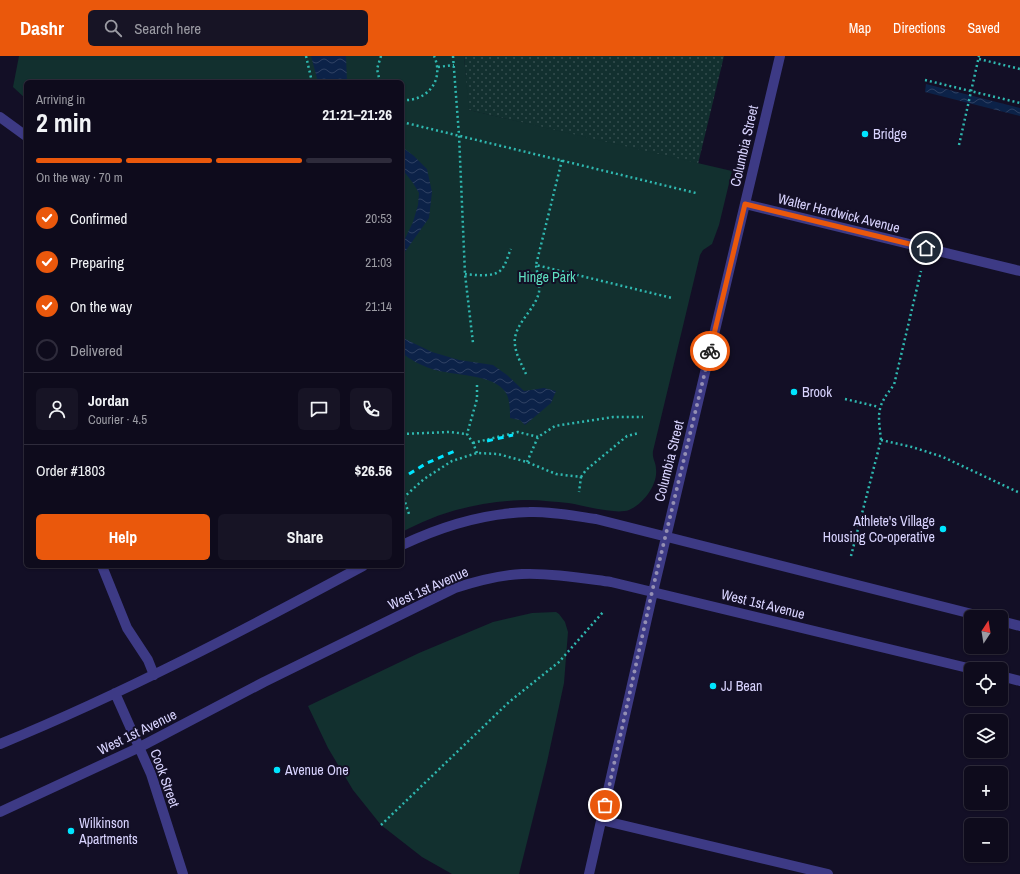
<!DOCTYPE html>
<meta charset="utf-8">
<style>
:root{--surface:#0e0b1c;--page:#171425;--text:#f1f3f6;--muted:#9b9ba3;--line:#2e2b3b;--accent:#ea580c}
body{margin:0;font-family:"Archivo Narrow",sans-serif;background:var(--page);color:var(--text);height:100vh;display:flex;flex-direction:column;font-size:15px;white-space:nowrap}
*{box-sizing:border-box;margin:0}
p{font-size:13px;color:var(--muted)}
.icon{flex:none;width:22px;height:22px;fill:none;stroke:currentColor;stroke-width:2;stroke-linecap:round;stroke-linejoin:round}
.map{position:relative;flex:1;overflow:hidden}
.panel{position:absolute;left:24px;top:24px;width:380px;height:488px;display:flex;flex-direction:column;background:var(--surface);border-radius:6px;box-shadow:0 1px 3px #0004,0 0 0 1px var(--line)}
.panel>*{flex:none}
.needle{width:26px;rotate:12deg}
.tools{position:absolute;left:964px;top:554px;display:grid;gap:8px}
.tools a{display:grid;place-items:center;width:44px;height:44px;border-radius:6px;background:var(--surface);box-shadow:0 1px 3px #0004,0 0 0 1px var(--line);font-size:20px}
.pin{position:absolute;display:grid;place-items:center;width:34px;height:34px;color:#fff;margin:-17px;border:2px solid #fff;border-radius:50%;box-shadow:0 1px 4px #0007}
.courier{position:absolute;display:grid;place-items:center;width:40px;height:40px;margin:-20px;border:3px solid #ea580c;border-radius:50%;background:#fff;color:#222;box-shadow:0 1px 5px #0007}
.head em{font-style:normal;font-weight:700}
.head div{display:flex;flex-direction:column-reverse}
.head{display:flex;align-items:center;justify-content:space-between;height:68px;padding:0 12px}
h1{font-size:26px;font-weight:700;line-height:30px}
.bar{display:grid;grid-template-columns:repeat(4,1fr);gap:6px 4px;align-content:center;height:48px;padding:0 12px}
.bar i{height:5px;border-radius:3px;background:var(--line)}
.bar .active{background:var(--accent)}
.bar p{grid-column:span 4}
.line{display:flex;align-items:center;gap:10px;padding:0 12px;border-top:1px solid var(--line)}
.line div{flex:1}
.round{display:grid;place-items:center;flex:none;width:42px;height:42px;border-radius:6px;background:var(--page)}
ol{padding:0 12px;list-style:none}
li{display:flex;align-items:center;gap:12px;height:44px}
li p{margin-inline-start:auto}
li .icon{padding:4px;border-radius:50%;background:var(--accent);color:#fff;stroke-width:4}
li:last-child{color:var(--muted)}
li i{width:22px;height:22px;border:2px solid var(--line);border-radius:50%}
.cta{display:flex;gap:8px;margin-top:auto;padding:8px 12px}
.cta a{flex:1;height:46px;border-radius:6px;background:var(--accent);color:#fff;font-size:16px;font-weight:700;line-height:46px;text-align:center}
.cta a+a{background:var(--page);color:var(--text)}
header{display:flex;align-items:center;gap:24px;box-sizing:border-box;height:56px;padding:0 20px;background:var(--accent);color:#fff}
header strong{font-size:19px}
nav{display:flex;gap:22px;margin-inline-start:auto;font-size:14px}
.search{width:280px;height:36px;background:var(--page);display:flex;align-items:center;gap:10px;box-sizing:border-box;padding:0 14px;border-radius:6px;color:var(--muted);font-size:15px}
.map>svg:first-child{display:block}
.grass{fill:url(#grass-dots)}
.green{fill:#12302f}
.water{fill:url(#water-waves)}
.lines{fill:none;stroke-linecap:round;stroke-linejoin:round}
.path{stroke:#2fb8b0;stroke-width:2.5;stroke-dasharray:2 3;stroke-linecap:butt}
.lane{stroke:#3d3a85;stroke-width:10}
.street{stroke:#3d3a85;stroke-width:10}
.rail{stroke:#00e5ff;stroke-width:3;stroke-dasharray:6 5;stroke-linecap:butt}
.done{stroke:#948fb3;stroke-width:4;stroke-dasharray:0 7.2}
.route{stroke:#ea580c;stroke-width:5}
.poi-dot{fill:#00e5ff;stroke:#130f26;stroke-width:1.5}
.labels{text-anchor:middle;stroke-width:4;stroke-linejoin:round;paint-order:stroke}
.poi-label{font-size:14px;fill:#d9d4ff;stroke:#130f26;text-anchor:start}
.street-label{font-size:14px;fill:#d9d4ff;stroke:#130f26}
.park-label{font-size:14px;fill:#5fe0c0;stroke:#130f26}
</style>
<header>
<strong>Dashr</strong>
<div class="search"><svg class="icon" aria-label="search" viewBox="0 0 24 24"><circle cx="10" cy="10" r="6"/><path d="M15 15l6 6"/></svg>Search here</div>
<nav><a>Map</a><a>Directions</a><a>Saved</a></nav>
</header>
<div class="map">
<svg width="1020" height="818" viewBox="0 0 1020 818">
<defs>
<pattern id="grass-dots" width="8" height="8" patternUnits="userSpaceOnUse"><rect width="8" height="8" fill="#12302f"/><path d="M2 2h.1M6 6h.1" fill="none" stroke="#344d4e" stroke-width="1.8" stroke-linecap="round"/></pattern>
<pattern id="water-waves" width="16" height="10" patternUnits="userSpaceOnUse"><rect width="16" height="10" fill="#0c2248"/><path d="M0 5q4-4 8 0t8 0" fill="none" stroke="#2f4163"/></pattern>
</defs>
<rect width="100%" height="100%" fill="#130f26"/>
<path class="grass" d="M464 0H724L698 108 468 54Z"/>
<path class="green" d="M19 0H464L469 54 732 115 719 169 712 188 703 194 700 199 653 395C652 403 656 406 656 413 658 429 643 448 629 454 615 459 583 449 568 447 555 446 541 444 528 444 498 444 458 451 430 463 420 467 411 471 402 476V26H26V43L13 31Z
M556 556 559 558 565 566 568 576 564 627 547 706 519 818H452L422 801 381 769 353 734 328 692 308 650 419 597 493 566 532 557Z"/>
<path class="water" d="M311 0H346L347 26H318Z
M926 28 1020 52V60L925 36Z
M402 91 414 100 427 113 432 136 429 162 402 200V189L413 166 418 149 419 137 413 127 402 113Z
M402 278 405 283 432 296 459 304 493 309 507 319 524 335 544 332 556 335 551 347 525 369 520 364 510 362C510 354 510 344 506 337 494 317 452 320 432 313 420 309 411 304 402 297Z"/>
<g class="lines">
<path class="path" d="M306 0 312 26
M453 0 459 79 465 218 473 287
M979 3 1020 13
M438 11 454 9
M925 24 1020 47
M380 26 377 13 381 0
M402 44C427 46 445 24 434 0
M402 66 696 137
M959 89 979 0
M562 104 536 209 672 242
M465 218C476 219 494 222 502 213 506 208 508 199 511 193
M526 318C522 309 516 299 515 289 512 269 535 255 539 236 540 228 537 217 536 209
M477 329V343L467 378 473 387 477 397
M845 343 879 351
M402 378 449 376 467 378
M881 384 912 391 943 401 1020 437
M473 387 518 376 538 381
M527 406 538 381 555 370 613 361H643
M581 421 586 414 627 380 639 377
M402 437 409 458
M403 442 424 423 452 405 477 397 498 398 527 406 556 418 581 421 579 436
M851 500 881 384C878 357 876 351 894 329L921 215
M381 769 509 646 559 606 604 555"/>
<path class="lane" d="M601 764 828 818"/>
<path class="street" d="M0 61 26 80
M745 148 1020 215
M402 489C442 470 484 457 529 456 551 455 574 460 596 463L984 561
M102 510 127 572 148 604 154 619
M1001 565 1020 570
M1001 620 1020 625
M115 637 151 718 183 818
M0 688C125 637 244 574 363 510
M0 756 140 691 264 626 455 532C477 525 499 519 522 518 552 517 581 522 611 526L972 613
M589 818 653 536 780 0"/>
<path class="rail" d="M487 385 513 379
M409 418 427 407 457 394"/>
</g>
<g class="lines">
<path class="done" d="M605 749 652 536 710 295"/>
<path class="route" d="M710 295 745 148 926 192"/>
</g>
<g class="poi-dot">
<circle cx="865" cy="78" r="4"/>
<circle cx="794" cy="336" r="4"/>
<circle cx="943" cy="473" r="4"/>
<circle cx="713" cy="630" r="4"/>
<circle cx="277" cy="714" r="4"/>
<circle cx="71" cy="775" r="4"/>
</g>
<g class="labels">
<g class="poi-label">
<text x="873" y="83">Bridge</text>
<text x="802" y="341">Brook</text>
<text x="935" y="470" text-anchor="end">Athlete's Village<tspan x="935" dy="16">Housing Co-operative</tspan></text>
<text x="721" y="635">JJ Bean</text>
<text x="285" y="719">Avenue One</text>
<text x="79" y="772">Wilkinson<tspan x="79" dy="16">Apartments</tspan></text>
</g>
<g class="street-label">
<text transform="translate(744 90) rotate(-77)" y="5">Columbia Street</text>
<text transform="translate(839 157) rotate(14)" y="5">Walter Hardwick Avenue</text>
<text transform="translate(669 405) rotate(-76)" y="5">Columbia Street</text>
<text transform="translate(428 532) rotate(-24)" y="5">West 1st Avenue</text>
<text transform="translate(763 548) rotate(14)" y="5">West 1st Avenue</text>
<text transform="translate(137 676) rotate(-26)" y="5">West 1st Avenue</text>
<text transform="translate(165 722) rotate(70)" y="5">Cook Street</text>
</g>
<g class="park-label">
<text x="547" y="226">Hinge Park</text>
</g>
</g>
</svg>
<div class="tools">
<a><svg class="needle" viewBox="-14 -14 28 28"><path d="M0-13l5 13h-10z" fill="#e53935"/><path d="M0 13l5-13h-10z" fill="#9b9ba3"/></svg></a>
<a><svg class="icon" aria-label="locate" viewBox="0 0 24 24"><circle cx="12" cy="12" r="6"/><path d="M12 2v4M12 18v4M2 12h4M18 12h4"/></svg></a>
<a><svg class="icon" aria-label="layers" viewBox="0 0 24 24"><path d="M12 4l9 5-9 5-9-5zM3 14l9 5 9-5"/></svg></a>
<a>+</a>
<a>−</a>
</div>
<div class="pin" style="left:605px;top:749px;background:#ea580c"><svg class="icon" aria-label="bag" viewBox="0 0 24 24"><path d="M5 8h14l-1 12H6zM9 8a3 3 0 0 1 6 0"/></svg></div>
<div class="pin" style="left:926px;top:192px;background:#1f2937"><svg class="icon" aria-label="home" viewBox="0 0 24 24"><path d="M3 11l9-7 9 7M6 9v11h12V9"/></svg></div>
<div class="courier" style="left:710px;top:295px"><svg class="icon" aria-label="bike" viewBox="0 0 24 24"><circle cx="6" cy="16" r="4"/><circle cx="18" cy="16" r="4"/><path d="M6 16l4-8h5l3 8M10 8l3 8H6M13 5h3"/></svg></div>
<section class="panel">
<div class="head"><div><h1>2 min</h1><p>Arriving in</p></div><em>21:21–21:26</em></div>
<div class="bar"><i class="active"></i><i class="active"></i><i class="active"></i><i></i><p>On the way · 70 m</p></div>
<ol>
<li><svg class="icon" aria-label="check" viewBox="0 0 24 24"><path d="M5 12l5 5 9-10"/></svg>Confirmed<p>20:53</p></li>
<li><svg class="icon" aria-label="check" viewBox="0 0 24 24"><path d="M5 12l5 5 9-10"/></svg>Preparing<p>21:03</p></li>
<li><svg class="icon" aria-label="check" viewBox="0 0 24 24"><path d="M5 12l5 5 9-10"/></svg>On the way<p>21:14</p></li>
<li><i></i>Delivered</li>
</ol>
<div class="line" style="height:72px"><a class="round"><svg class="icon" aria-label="person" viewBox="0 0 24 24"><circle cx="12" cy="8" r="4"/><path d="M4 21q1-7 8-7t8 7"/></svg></a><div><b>Jordan</b><p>Courier · 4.5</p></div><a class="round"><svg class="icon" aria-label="chat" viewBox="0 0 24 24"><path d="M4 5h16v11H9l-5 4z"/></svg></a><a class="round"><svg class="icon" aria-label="phone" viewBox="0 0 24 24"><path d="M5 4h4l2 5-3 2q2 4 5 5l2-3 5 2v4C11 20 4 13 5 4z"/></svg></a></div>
<div class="line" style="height:52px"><div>Order #1803</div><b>$26.56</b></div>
<div class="cta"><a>Help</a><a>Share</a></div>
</section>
</div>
